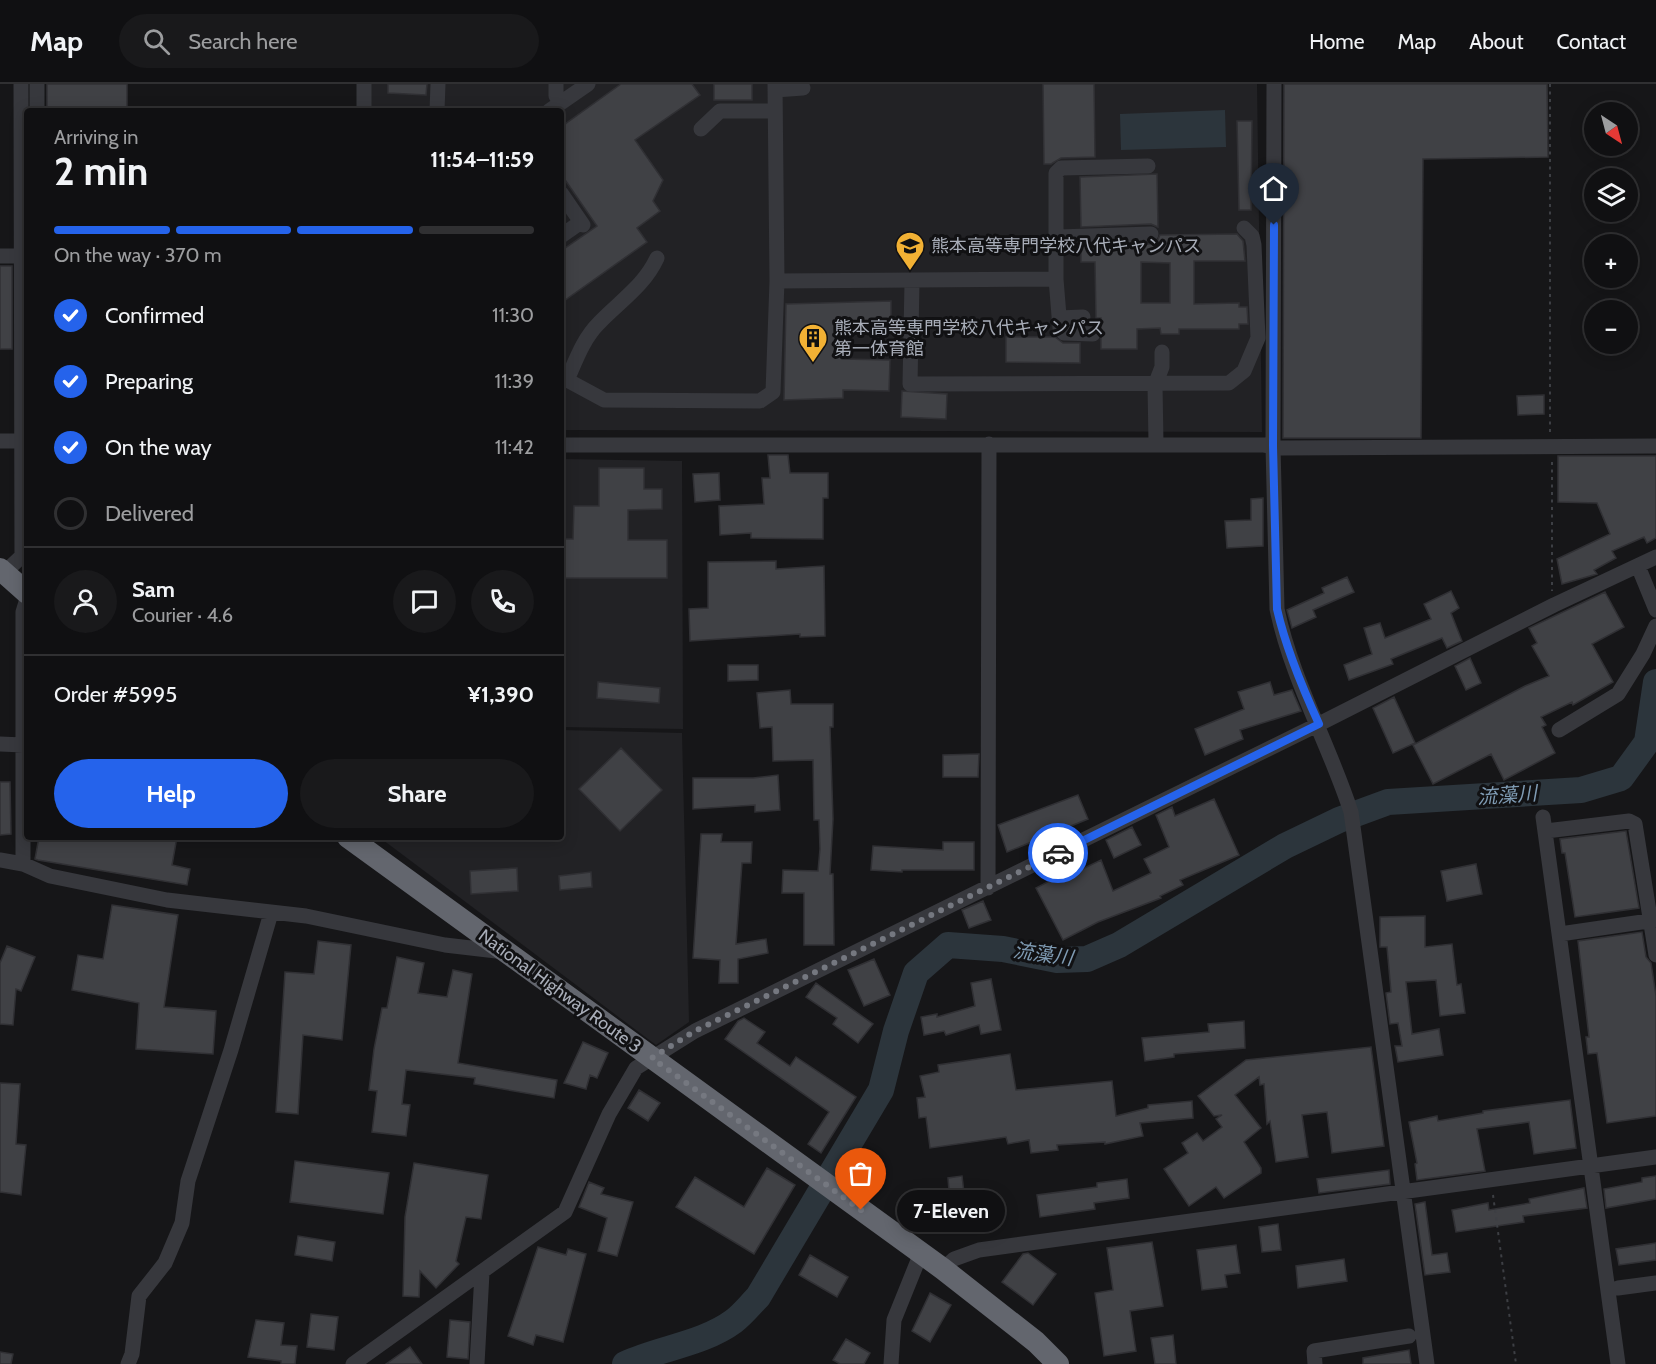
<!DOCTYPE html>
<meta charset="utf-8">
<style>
:root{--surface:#101012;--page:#19191b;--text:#f1f3f6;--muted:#9c9d9f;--line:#303032;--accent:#2563eb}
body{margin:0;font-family:Cabin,"Noto Sans JP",sans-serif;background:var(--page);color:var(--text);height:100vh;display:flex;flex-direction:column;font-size:22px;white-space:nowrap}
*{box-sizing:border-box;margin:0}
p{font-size:20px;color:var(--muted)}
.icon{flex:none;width:33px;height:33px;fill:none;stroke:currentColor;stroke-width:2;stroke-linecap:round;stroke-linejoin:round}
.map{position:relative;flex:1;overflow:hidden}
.panel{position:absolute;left:24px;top:24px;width:540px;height:732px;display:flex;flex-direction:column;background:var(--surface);border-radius:6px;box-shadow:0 3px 15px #0003,0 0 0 2px var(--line)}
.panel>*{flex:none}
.needle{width:39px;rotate:144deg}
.controls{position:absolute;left:1584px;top:18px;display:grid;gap:12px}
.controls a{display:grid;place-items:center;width:54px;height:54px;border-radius:50%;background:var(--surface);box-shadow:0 3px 15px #0003,0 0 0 2px var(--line);font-size:30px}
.pin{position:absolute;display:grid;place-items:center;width:51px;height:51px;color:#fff;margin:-62px -26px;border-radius:50% 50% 50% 0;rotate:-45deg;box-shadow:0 0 6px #0007}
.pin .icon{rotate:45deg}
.courier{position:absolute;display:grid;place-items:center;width:60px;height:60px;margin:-30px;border:4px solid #2563eb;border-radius:50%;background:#fff;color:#222;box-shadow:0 2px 8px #0007}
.bubble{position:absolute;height:42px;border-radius:21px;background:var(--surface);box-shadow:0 3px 15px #0003,0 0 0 2px var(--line);font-size:20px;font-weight:700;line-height:42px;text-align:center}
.summary em{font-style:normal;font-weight:700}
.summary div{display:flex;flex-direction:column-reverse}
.summary{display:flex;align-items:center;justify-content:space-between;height:102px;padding:0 30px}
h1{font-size:39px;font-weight:700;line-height:45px}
.bar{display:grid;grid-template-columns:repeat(4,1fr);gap:9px 6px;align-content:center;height:72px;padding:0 30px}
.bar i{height:8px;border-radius:4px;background:var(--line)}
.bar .on{background:var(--accent)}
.bar p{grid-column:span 4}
.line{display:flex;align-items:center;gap:15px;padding:0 30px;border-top:2px solid var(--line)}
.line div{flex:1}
.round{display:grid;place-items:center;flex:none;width:63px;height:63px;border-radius:32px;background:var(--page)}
ol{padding:0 30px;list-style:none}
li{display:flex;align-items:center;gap:18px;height:66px}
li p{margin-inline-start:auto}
li .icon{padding:6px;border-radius:50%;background:var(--accent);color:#fff;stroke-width:4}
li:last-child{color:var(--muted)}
li i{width:33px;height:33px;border:3px solid var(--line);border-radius:50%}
.primary-button{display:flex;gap:12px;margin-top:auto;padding:12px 30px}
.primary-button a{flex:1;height:69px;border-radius:36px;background:var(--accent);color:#fff;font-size:24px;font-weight:700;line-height:69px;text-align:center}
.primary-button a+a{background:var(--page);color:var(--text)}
header{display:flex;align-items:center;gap:36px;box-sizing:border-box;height:84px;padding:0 30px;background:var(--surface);border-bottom:2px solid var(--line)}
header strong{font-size:28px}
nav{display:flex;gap:33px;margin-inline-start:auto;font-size:21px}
.search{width:420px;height:54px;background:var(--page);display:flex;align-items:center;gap:15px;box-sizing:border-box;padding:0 21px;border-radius:33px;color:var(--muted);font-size:22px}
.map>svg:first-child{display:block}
.built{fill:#222225}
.water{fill:#2c353c}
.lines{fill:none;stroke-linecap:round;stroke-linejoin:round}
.river{stroke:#2c353c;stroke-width:26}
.building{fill:#404145;stroke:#303034;stroke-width:1.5;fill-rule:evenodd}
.path{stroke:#3d3f44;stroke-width:2;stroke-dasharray:3 4.5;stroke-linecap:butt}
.minor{stroke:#37383d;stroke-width:15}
.highway{stroke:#63666e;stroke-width:22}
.done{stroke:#757880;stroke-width:6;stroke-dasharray:0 10.8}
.route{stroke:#2563eb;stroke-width:8}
.labels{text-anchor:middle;stroke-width:6;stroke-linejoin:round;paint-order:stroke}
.poi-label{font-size:18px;fill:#a8adb8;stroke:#111113;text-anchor:start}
.street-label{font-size:18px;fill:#a8adb8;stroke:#111113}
.water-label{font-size:20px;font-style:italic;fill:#7f9bb3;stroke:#111113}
</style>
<header>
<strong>Map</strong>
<div class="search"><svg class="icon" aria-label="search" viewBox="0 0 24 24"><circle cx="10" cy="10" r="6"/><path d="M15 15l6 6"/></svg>Search here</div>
<nav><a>Home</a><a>Map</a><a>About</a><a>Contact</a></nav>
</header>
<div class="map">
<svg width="1656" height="1280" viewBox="0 0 1656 1280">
<rect width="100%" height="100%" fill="#161618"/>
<path class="built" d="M370 0H1257L1262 348 561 346V27H370Z
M561 375 682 377 683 645 561 643Z
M561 646 682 649 689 938 656 961 379 753H561Z"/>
<path class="water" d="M1225 26 1226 63 1121 66 1120 30Z"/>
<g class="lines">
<path class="river" d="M625 1280C660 1264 703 1260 734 1237 743 1230 750 1221 758 1213L881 1006 896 947 916 889 948 861 1003 865 1057 876 1087 875 1119 861 1285 762 1339 736 1388 718 1581 706 1621 694 1647 658 1656 598"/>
</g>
<path class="building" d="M47 0H127V26H47Z
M388 0H427L426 11 388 9Z
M621 0H692L700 11 635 56 663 96 653 117 660 127 637 144 647 158 561 219V167L597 142 561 90V43Z
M714 0H752V16H714Z
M1043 0H1094L1095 73 1061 74 1051 80H1044Z
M1284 0H1547L1548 73 1423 75 1421 354H1283Z
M1237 37H1252L1251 126H1239Z
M1157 90 1158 143 1151 140 1081 143 1080 93Z
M1237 150 1243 157 1245 177H1194V220L1239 219V223H1247L1248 240H1239V245H1179V250H1161L1160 244 1137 245V265H1101V234H1096L1095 178H1081V162L1151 160 1157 158 1160 151ZM1141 178 1170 179V219H1141Z
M0 182H12V265H0Z
M891 217V241L841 242 842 275 890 276 889 307 843 306V314L784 316 786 220Z
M1006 253H1055L1063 259H1080V279L1006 278Z
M902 307 947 310 946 335 901 333Z
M1544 311V330L1518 331 1517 312Z
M768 371H788L790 389H828V414H823V455L751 454V449L720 451 719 422 764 420 762 394H770Z
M1558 372H1656V454L1647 459 1644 453 1612 467 1616 474 1594 486 1597 490 1562 500 1557 475 1610 450 1597 419 1558 418Z
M599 384H644V405H662V425L628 426V456H667V494H561V455H573L574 422H599Z
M719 389 720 416 695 418 693 390Z
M1263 414V462L1227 464 1225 437 1251 436V415Z
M776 477V485L824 482 825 552 800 553V550L690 557 689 525 708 524V478Z
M1347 493 1354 508 1313 526 1316 533 1292 544 1287 526 1324 509 1322 504Z
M1451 507 1459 524 1451 529 1462 557 1447 564 1442 554 1391 575 1393 580 1349 596 1344 581 1372 570 1364 544 1380 539 1385 554 1431 535 1424 520Z
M1605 508 1624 543 1592 560 1613 598 1573 621 1572 618 1541 633 1546 641 1542 643 1555 669 1504 696 1491 670 1433 700 1413 661 1525 602 1549 592 1532 562 1537 559 1529 544Z
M1470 574 1481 599 1466 606 1455 582Z
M728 581H758V596L728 597Z
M598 598 660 604 659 619 597 614Z
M1270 598 1274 611 1292 606 1301 627 1240 646 1243 655 1205 671 1195 645 1244 625 1238 608Z
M790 606 791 620H833V643H830L833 735 830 790H833L834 861H804V809H782L783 786 818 787 820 765 819 736H814L813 676 773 677 772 643 760 644 757 609Z
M1394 613 1415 659 1393 669 1373 624Z
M621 664 662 706 620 747 579 705Z
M979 670 978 693H943V671Z
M778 691 780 726 755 728V721L693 725V694H753Z
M0 698H10L11 750 0 751Z
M1078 711 1088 735 1007 768 998 741Z
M1214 715 1239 771 1180 796 1183 801 1160 812 1161 814 1098 838 1063 856 1036 804 1072 785 1074 789 1101 776 1113 807 1151 789 1144 775 1169 763 1156 731 1172 723 1175 732Z
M1132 743 1141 761 1114 774 1106 756Z
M1626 747 1639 824 1575 833 1565 769H1562L1560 755Z
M701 750H722L721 758H752L751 779H742L736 860 766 855 768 869 738 875V899H719L720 876 693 874Z
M39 753H177L172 781 190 785 187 801 38 776 35 775Z
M943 758H974V786H902V788L871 786 873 762 943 766Z
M1476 780 1482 810 1447 817 1441 787Z
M517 784 518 807 471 810 470 787Z
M591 788 592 803 560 806 559 792Z
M983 817 991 836 969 844 962 826Z
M112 821 178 831 164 923 216 927 213 970 136 965 139 919 72 906 78 871 103 875Z
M1425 832V863L1452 860 1457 901 1461 900 1465 929 1440 932 1436 896 1406 898 1412 950 1439 945 1443 971 1398 978 1395 962H1402L1398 939 1390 940 1386 909 1391 908 1387 863H1380V833Z
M1642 848 1646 873 1651 879 1656 912V1032L1607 1039 1597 969 1588 970 1586 953H1589L1578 857Z
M318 857 351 861 342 956 303 951 298 1030 276 1028 285 888 314 890Z
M7 862 35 873 21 907 16 905 13 941 0 940V879Z
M397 873 424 879 418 909 447 913 453 886 472 890 458 979 557 996 554 1014 474 1000 475 994 406 986 402 1020 410 1021 406 1052 372 1048 377 1007 369 1006 374 965 382 924H387Z
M874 875 890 911 864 922 848 886Z
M991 895 1001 946 981 950 979 941 946 951 944 947 924 951 921 933 937 930V933L975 922 971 899Z
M816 899 873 940 858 959 833 940 837 934 806 913Z
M744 934 765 948 757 959 790 982 796 973 856 1013 821 1069 808 1060 829 1028 725 955 738 937Z
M1244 937 1245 964 1174 970V973L1145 977 1142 954 1209 948 1208 940Z
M583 958 608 969 597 994 590 991 586 1005 564 999Z
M1371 963 1384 1062 1332 1069 1327 1028 1302 1031 1308 1073 1276 1078 1270 1037 1267 1040 1264 1000 1260 1001 1259 993 1235 1011 1261 1044 1244 1058 1261 1084V1089L1224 1114 1216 1103 1189 1122 1164 1085 1188 1069 1182 1059 1197 1049 1203 1057 1222 1043 1216 1035 1222 1031 1214 1032 1198 1012 1246 976Z
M1010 970 1016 1006 1112 997 1116 1032 1148 1024V1021L1192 1017 1193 1034 1140 1039 1143 1052 1105 1060V1058L1057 1061 1058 1066 1031 1069 1029 1056 1008 1060 1006 1053 930 1064 926 1033 919 1034 917 1014 925 1013 920 992 939 988 938 981Z
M0 999 20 1000 16 1060 26 1061 21 1111 0 1108Z
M639 1006 660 1019 648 1037 628 1024Z
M1570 1016 1576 1064 1534 1070 1529 1038 1477 1045 1485 1087 1417 1096 1415 1080 1417 1079 1409 1038 1437 1032 1438 1037 1483 1029V1027Z
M295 1077 389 1089 383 1130 290 1118Z
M414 1079 488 1091 481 1135 466 1133 456 1177 459 1180 436 1204 420 1187 419 1213 403 1212 405 1133Z
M767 1084 795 1101 754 1170 676 1123 695 1093 744 1123Z
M1389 1086 1390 1100 1319 1109 1317 1095Z
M962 1092 965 1117 920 1125 918 1112 949 1107 948 1094Z
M1656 1092V1115L1606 1124 1604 1105 1642 1098V1094Z
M1127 1095 1129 1114 1094 1119 1095 1125 1040 1133 1037 1111 1097 1103V1099Z
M589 1098 604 1104 601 1110 633 1118 617 1172 598 1167 607 1134 579 1123Z
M1584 1104 1587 1124 1523 1132 1524 1138 1456 1148 1452 1126 1488 1119 1489 1126 1530 1119 1529 1115Z
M1425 1118 1432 1171 1447 1169 1450 1188 1425 1191 1415 1120Z
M1278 1140 1281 1166 1262 1168 1259 1143Z
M298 1152 335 1158 332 1177 295 1171Z
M1152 1158 1163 1222 1130 1227 1136 1267 1104 1272 1095 1209 1113 1206 1107 1164Z
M1656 1159V1176L1619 1181 1616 1165Z
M1236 1161 1240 1189 1225 1191 1227 1203 1202 1206 1197 1166Z
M538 1163 566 1171 568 1165 586 1170 563 1258 536 1251 533 1261 508 1252Z
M1028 1169 1056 1190 1033 1221 1002 1198 1023 1170Z
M810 1171 848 1193 837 1213 799 1191Z
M1344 1175 1347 1197 1298 1204 1296 1182Z
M930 1209 951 1221 930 1258 912 1247Z
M311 1230 338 1233 334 1266 307 1263Z
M256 1236 284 1239 281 1261 297 1262 295 1280H281V1277L248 1273Z
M450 1236 470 1238 468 1275 447 1273Z
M1173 1251 1176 1280H1155L1151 1254Z
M846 1255 870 1269 864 1280H840L833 1276Z
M410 1263 422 1280H386Z
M1409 1266 1411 1280H1363V1274Z
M0 1268 13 1270 11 1280H0Z"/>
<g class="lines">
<path class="path" d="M1550 0V348
M1552 378V507
M1493 1111 1516 1280"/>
<path class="minor" d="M37 0V27
M364 0V27
M556 0V12L561 19
M1274 0 1273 362 1277 525C1292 596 1329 660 1351 728L1427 1280
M775 6 803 4
M437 27 438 0
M549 27 588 0
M701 45 720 27H775
M561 109 583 141
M561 152 581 138
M1058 153 1151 150
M0 172H22
M777 197 1056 195
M912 198 910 300 1229 299 1244 287 1258 254 1254 161 1252 152 1244 144
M1059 234 1083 233
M1093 250 1064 249 1060 244 1056 195V89L1061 84 1148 82
M561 296H567L604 316 760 317 773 308 777 197 775 0
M567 296C576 276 583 255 599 239 620 217 644 202 657 174
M0 357H27
M1156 359 1155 301 1162 283V268
M561 361H1264L1281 364 1656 362
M1638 482 1656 526
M4 489 22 472 21 0
M1559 646 1618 610 1643 570 1656 542
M0 660 23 661
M1543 733 1618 1280
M1546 747 1629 737 1635 740 1656 871
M0 776 23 780 50 792 167 816 306 832 445 861 505 868
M23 780V528L27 515
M988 804 989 360
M1560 850 1656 836
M943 1185 954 1175 979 1166 1656 1073
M1618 1204 1656 1199
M128 1280 132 1270 139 1212 165 1179 182 1139 188 1097 231 966 271 829
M353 1280 565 1128 609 1030 636 984 695 947 1319 640 1554 521 1656 473
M477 1280 482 1189
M891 1280 894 1236 921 1169
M1315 1280 1314 1267 1409 1252"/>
<path class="highway" d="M0 485 27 509
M348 753 943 1185 1036 1258 1058 1280"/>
</g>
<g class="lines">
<path class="done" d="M861 1126 652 974 695 947 1058 769"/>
<path class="route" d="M1058 769 1319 640C1302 603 1286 565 1277 525L1273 362 1274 141"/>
</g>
<defs>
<g id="university-pin" transform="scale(1.5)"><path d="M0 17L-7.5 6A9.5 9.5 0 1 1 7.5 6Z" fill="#f2b134" stroke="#111113"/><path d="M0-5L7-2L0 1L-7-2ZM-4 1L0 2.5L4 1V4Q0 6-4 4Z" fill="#111"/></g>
<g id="building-pin" transform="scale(1.5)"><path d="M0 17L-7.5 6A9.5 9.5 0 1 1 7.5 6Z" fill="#f2b134" stroke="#111113"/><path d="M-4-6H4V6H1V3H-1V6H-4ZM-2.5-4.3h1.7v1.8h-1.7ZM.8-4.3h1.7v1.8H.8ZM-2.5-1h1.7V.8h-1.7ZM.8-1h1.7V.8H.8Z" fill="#111"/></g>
</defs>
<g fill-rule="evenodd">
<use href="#university-pin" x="910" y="162"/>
<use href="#building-pin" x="813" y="254"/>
</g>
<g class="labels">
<g class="poi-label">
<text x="931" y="168">熊本高等専門学校八代キャンパス</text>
<text x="834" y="250">熊本高等専門学校八代キャンパス<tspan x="834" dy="21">第一体育館</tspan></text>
</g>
<g class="street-label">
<text transform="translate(560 907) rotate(36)" y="6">National Highway Route 3</text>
</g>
<g class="water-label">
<text transform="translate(1507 711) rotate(-4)" y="7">流藻川</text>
<text transform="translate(1043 870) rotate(8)" y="7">流藻川</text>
</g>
</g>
</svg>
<div class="controls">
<a><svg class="needle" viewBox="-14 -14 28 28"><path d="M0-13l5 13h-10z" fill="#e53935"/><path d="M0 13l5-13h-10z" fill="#9c9d9f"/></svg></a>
<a><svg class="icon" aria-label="layers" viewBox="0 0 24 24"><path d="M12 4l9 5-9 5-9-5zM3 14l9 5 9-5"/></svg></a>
<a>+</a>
<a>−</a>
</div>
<div class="pin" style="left:861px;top:1126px;background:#ea580c"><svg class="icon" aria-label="bag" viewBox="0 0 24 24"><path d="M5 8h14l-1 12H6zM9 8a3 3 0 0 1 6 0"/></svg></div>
<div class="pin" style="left:1274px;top:141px;background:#1f2937"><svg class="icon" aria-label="home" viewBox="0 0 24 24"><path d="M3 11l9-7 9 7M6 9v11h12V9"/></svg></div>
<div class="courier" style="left:1058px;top:769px"><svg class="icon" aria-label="car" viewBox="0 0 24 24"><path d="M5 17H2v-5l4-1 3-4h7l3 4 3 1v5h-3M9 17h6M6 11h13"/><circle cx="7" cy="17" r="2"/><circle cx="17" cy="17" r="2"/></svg></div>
<div class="bubble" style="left:897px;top:1106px;width:108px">7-Eleven</div>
<section class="panel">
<div class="summary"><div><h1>2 min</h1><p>Arriving in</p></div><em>11:54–11:59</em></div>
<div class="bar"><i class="on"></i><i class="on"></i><i class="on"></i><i></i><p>On the way · 370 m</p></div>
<ol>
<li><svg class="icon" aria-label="check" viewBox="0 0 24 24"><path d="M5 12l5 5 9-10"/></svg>Confirmed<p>11:30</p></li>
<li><svg class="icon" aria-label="check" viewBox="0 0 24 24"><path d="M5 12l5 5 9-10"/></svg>Preparing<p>11:39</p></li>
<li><svg class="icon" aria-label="check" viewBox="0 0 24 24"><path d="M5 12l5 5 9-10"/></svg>On the way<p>11:42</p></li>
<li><i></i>Delivered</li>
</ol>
<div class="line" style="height:108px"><a class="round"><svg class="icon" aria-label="person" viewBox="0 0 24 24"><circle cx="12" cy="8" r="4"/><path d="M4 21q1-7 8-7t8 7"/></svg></a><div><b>Sam</b><p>Courier · 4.6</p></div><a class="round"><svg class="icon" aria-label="chat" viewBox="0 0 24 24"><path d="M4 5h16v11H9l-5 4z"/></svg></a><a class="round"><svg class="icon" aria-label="phone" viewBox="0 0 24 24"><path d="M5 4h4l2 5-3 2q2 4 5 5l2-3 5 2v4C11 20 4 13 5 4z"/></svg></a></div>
<div class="line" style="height:78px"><div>Order #5995</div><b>¥1,390</b></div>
<div class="primary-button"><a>Help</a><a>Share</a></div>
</section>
</div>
